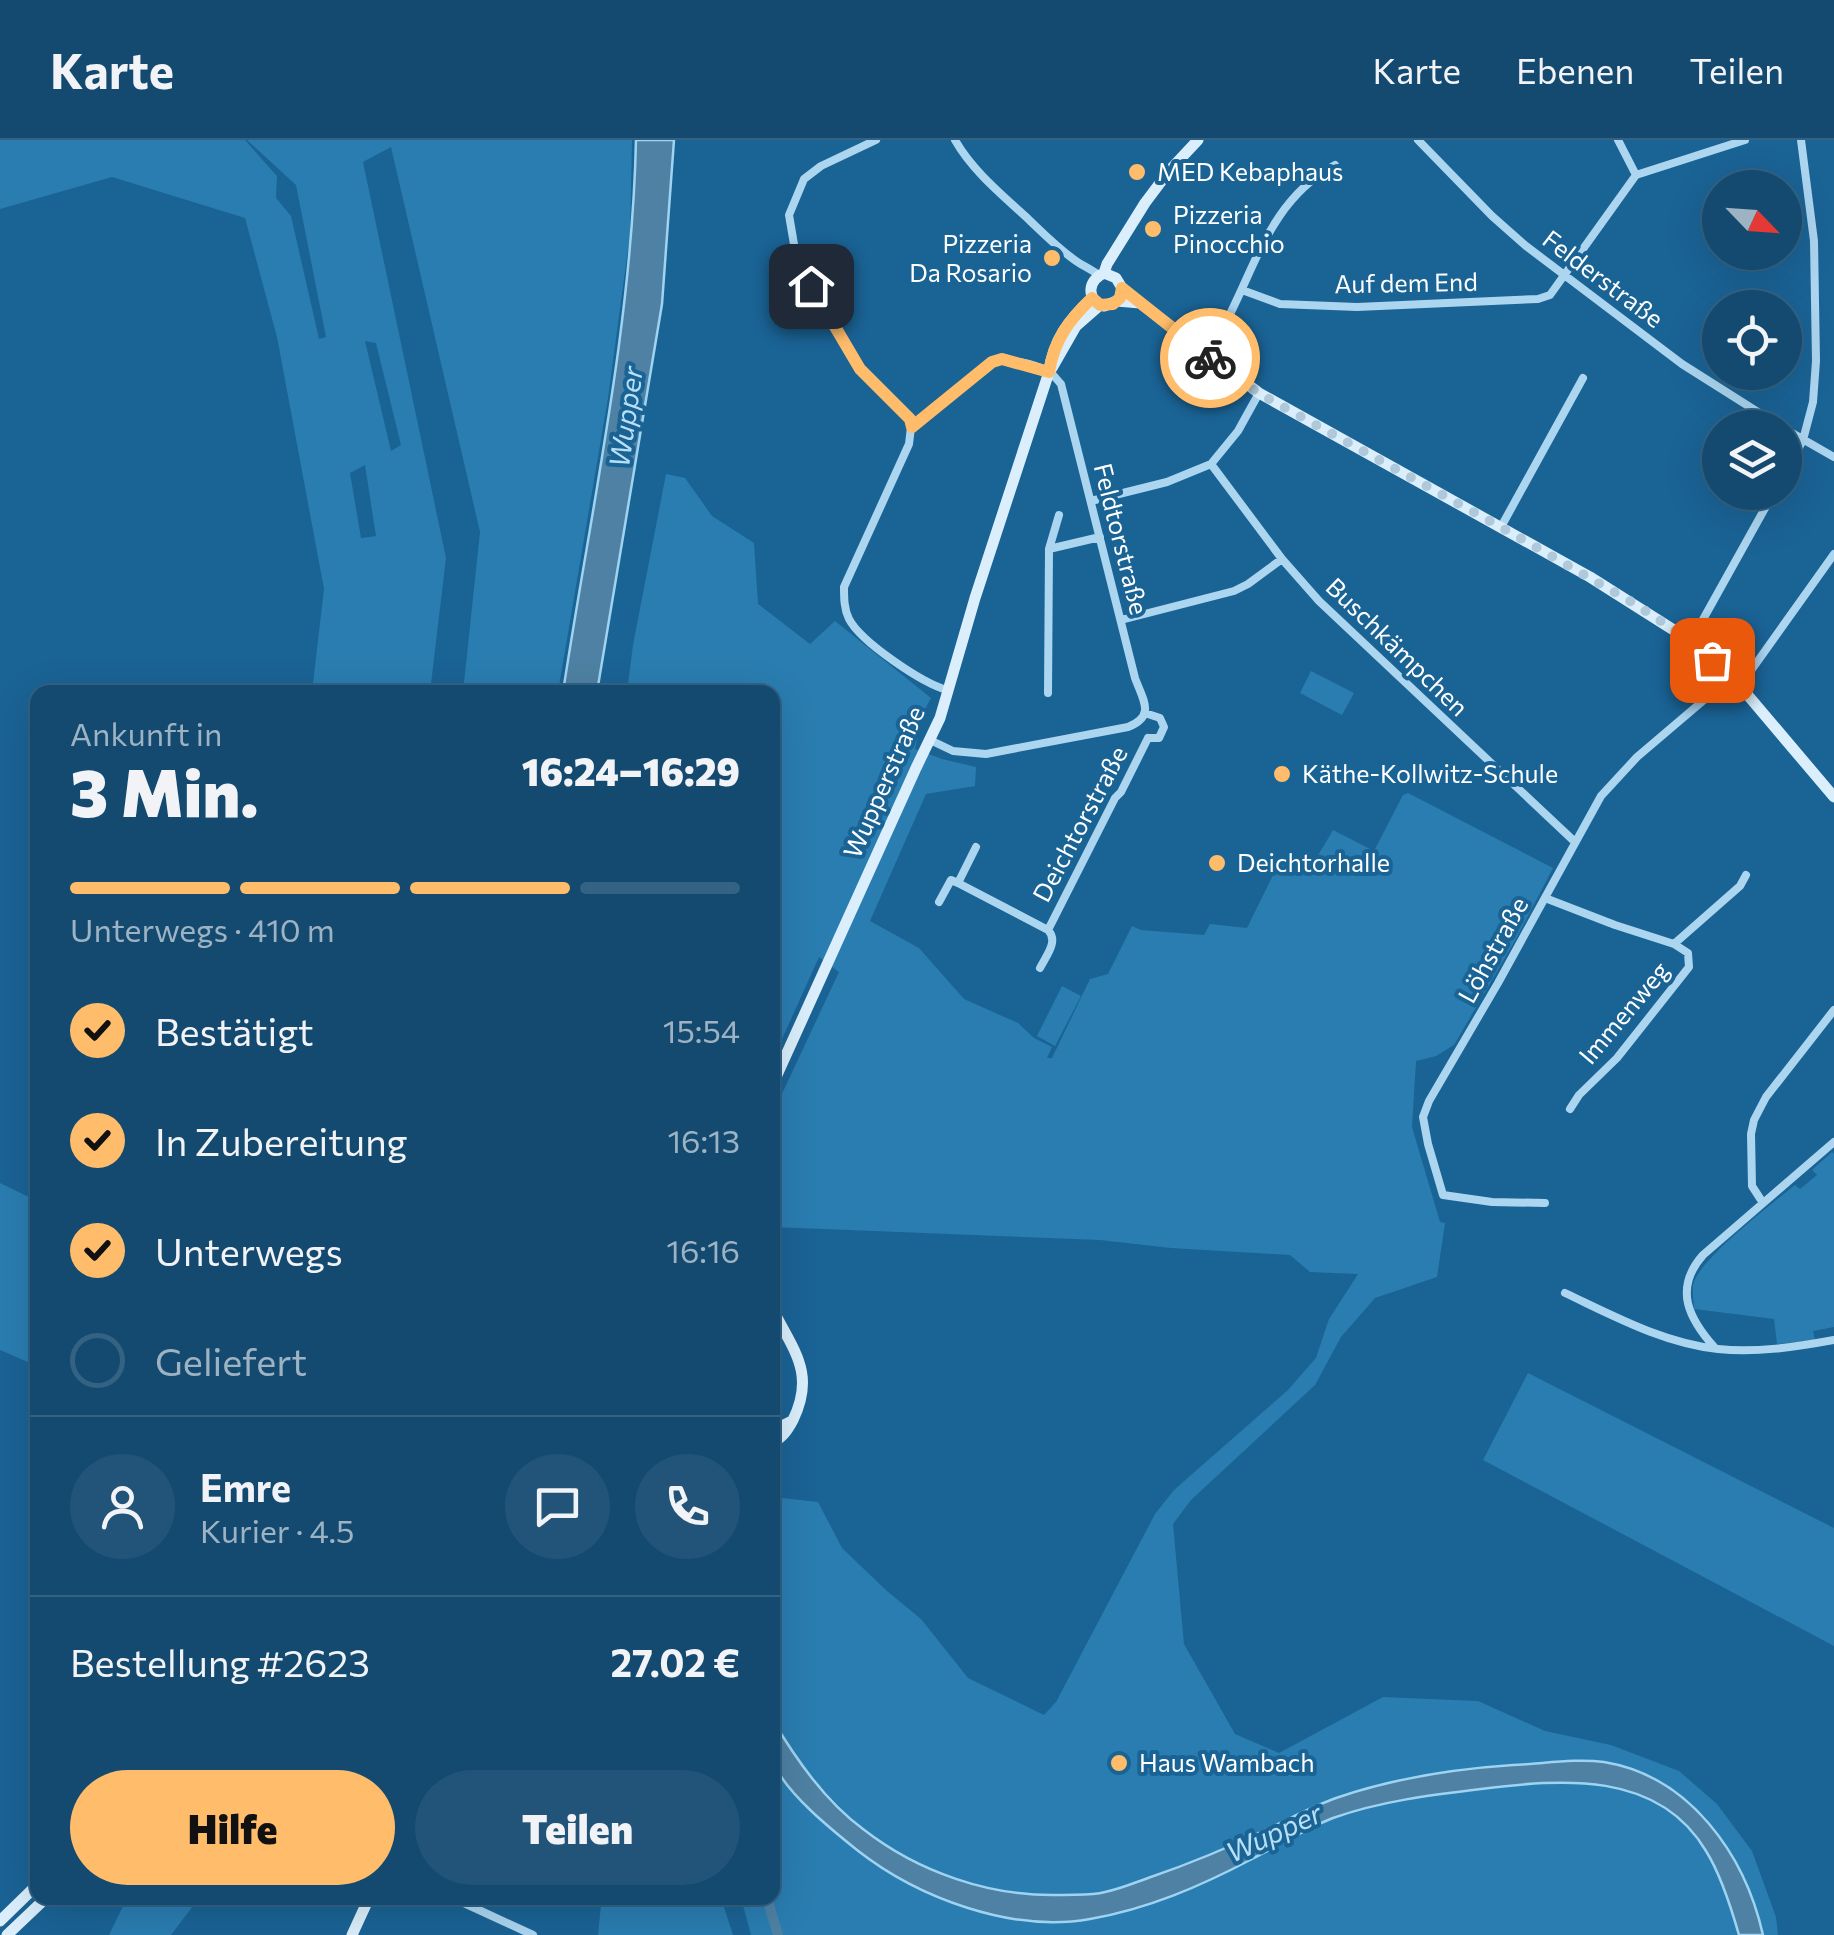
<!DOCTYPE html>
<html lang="de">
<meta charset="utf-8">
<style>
:root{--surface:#144a70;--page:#215478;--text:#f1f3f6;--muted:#9db3c3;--line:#336283;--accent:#ffbd6b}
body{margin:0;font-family:Commissioner,sans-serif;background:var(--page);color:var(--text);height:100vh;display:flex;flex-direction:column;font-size:38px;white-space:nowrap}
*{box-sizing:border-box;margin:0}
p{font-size:32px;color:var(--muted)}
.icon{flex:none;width:55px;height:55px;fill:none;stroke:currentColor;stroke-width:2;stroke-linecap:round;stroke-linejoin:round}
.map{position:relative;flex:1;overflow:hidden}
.panel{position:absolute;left:30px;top:545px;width:750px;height:1220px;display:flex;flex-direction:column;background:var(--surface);border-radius:20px;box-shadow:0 10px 40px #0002,0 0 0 2px var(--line)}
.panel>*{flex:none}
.needle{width:65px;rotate:115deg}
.buttons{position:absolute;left:1702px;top:30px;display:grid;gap:20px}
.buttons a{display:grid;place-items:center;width:100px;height:100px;border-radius:50%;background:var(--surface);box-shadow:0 10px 40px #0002,0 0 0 2px var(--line);font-size:50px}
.pin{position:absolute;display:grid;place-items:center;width:85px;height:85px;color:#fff;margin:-42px;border-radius:20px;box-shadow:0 5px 15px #0006}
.courier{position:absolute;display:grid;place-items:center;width:100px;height:100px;margin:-50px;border:8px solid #ffbd6b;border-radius:50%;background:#fff;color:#222;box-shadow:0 2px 12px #0007}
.head em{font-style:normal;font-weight:800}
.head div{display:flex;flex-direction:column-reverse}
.head{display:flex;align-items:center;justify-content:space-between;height:170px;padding:0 40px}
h1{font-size:65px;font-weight:800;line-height:75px}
.bar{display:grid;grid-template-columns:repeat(4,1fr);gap:15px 10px;align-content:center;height:120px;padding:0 40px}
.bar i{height:12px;border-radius:8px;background:var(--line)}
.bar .selected{background:var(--accent)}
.bar p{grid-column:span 4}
.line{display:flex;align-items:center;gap:25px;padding:0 40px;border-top:2px solid var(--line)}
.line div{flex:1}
.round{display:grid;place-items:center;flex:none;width:105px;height:105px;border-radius:52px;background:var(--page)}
ol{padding:0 40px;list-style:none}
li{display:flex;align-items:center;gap:30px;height:110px}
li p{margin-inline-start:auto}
li .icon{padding:10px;border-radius:50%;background:var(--accent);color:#111;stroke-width:4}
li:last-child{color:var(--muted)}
li i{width:55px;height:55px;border:5px solid var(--line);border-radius:50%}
.button{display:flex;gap:20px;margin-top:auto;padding:20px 40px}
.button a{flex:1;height:115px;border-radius:60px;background:var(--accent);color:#111;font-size:40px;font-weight:800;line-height:115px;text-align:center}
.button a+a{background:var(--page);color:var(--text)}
header{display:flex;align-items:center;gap:60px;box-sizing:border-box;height:140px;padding:0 50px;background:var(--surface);border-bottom:2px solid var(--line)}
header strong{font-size:48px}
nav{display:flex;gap:55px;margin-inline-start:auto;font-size:35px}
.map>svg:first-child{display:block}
.green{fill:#2a7db1;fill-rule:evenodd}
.water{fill:#4e81a3;stroke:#9fd3f2;stroke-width:2.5}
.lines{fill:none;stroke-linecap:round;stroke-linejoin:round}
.canal{stroke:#4e81a3;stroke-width:10}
.street{stroke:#acd5f0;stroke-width:8}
.secondary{stroke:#daeefb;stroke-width:11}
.done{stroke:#afc8da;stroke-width:10;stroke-dasharray:0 18}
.route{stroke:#ffbd6b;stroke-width:12}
.poi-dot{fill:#ffbd6b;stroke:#1a6395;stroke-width:4}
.labels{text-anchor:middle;stroke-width:8;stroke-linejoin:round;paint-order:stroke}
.poi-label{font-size:25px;fill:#fff;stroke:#1a6395;text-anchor:start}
.street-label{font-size:25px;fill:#fff;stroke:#1a6395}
.water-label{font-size:28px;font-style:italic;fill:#b9dff6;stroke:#1a6395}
</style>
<header>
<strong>Karte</strong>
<nav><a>Karte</a><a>Ebenen</a><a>Teilen</a></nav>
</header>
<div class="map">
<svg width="1834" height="1795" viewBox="0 0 1834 1795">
<rect width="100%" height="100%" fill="#1a6395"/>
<path class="green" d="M0 0H245L277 36 276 58 291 76 319 199 326 197 296 45 247 0H632L630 94 608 258 558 552H463L480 392 391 7 363 22 446 418 430 552H312L324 449 277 197 245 78 112 37 0 69ZM365 201 376 203 401 305 391 311ZM365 325 376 396 361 398 350 333Z
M666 334 685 338 712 376 754 403 758 464 810 504 835 481 931 558 924 571 915 609 942 619 976 627 975 646 926 654 870 781 919 808 964 859 1018 883 1034 898 1052 907 1047 918H1052L1090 839 1108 834 1132 786 1141 790 1204 795 1210 784 1247 788 1283 715 1313 724 1333 690 1374 711 1403 655 1408 653 1553 728 1516 799 1454 905 1436 916 1416 921 1412 987 1440 1082 1445 1083 1437 1137 1375 1158 1341 1197 1315 1245 1191 1360 1173 1384 1184 1504 1235 1594 1279 1613 1383 1557 1478 1561 1545 1591 1611 1605 1679 1631 1717 1664 1752 1711 1776 1777 1778 1795H1763C1742 1715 1693 1636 1604 1622 1575 1618 1542 1624 1513 1626 1439 1630 1368 1643 1299 1672 1288 1677 1278 1684 1266 1690 1230 1708 1193 1722 1154 1736 1138 1741 1121 1749 1104 1753 1092 1755 1079 1754 1066 1755 992 1757 936 1737 874 1697 848 1680 779 1606 773 1577 769 1560 773 1534 773 1516 773 1463 773 1410 773 1357L818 1362 842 1408 887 1451 921 1479 968 1538 1044 1575 1056 1562 1155 1374 1174 1350 1288 1250 1316 1218 1329 1179 1358 1134 1310 1132 1290 1115 1171 1108 1100 1100 773 1087V984L780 958 839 832 819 817 773 919 772 552H627L633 505Z
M1311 531 1354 553 1342 575 1300 553Z
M1062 846 1081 856 1055 906 1037 896Z
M1832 1012 1834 1014V1187L1813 1191 1815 1200 1777 1204 1774 1179 1694 1169C1694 1162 1692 1152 1693 1145 1698 1120 1773 1063 1795 1045L1800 1049 1817 1035 1812 1030Z
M0 1043 37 1061V1226L0 1210Z
M1528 1233 1834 1388V1506L1483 1320Z
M773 1621 803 1662 826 1685 872 1722 1033 1780C1051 1780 1069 1782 1087 1779 1144 1772 1199 1746 1250 1720 1277 1706 1303 1691 1331 1679 1378 1660 1429 1655 1479 1649 1560 1639 1657 1629 1706 1710 1721 1735 1731 1767 1739 1795H751L741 1758H772Z
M127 1758H199L171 1795H109Z
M585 1758H721L733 1795H598L601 1765Z"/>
<path class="water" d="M636 0H674L662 164 597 552H563C591 369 632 186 636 0Z
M772 1579C796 1619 825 1661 863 1689 918 1732 990 1757 1060 1755 1075 1754 1091 1756 1105 1752 1120 1749 1134 1743 1148 1738 1189 1724 1228 1708 1267 1689 1291 1678 1311 1667 1336 1658 1394 1638 1452 1629 1513 1625 1542 1624 1575 1618 1604 1622 1690 1636 1745 1715 1763 1795H1739C1731 1767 1721 1735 1706 1711 1658 1630 1561 1639 1481 1649 1431 1655 1381 1661 1333 1678 1305 1689 1279 1705 1252 1719 1201 1746 1148 1769 1090 1779 1012 1793 918 1758 857 1710 832 1690 787 1654 774 1624 769 1612 772 1592 772 1579Z"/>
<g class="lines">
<path class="canal" d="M767 1758 778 1795"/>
<path class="street" d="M876 0 821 26 804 39 789 75 797 122 860 229 910 279 911 287
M955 0C972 30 1000 53 1025 76 1042 92 1059 110 1079 123 1086 127 1092 130 1099 135
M1418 0 1492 76 1526 106 1682 224 1783 288
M1618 0 1636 35
M1242 150 1280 164 1357 167 1538 159 1550 155 1636 35 1745 0
M1206 215C1252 151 1259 66 1335 25
M1259 253 1238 291 1211 324 1282 419 1319 461 1575 702
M1785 289 1834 317
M1785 333 1803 300 1813 262 1816 221 1814 101 1801 0
M1091 361 1167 342 1211 324
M1501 387 1583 238
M1049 409 1059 375
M1121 480 1234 451 1248 444 1282 419
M1691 501 1774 352
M1740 546 1834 414
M1048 553 1049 409 1100 397
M1145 573 1160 578 1164 587 1159 598H1148
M930 600 953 611 986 614 1128 587C1156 576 1143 560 1135 538L1061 244C1057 240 1054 235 1049 232 1034 223 1008 218 991 222L911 287 909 304 844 447C844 458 844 469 849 479 861 502 922 543 947 550
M976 707 958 743 1048 790 1115 658 1121 652 1148 598
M1545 758 1615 785 1674 804
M939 762 951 740 958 743
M1040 828C1046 816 1059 801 1048 790
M1570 969 1579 955 1617 918 1689 827 1688 813 1674 804 1740 746 1746 735
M1545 1063 1492 1062 1443 1055 1428 1004 1423 977 1429 961 1498 843 1601 656 1637 617 1731 537
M1763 1063 1752 1046 1751 994 1754 980 1766 957 1834 870
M1565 1153C1614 1176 1663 1203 1718 1209 1756 1213 1796 1207 1834 1200
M1715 1208C1689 1179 1673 1149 1703 1115L1834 1002
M453 1758 533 1795"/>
<path class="secondary" d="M1104 133 1116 138 1122 148 1140 163 1259 253 1590 437 1691 501 1740 546 1834 657
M1104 133 1107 124 1145 63 1169 31 1198 0
M1104 133C1087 141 1086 159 1104 166L1117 161 1140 163
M1052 228 1076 186 1100 165
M772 946 916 628 940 578 975 458 1049 232C1053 200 1069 179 1092 158
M772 1168C793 1210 816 1233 793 1280 787 1291 783 1297 772 1303
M772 1291 792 1281
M0 1781 38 1744
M7 1795 46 1758
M352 1795 369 1758"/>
</g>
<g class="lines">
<path class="done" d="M1210 218 1258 253 1499 386 1635 464 1691 501 1712 520"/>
<path class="route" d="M811 146 860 229 910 279 912 287 992 222 1002 219 1049 232C1054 200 1069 180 1092 158L1100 165 1113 164 1120 158 1122 148 1210 218"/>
</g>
<g class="poi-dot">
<circle cx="1137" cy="32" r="10"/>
<circle cx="1153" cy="89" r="10"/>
<circle cx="1052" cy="118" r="10"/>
<circle cx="1282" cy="634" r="10"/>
<circle cx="1217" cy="723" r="10"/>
<circle cx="1119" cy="1623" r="10"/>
</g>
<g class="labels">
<g class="poi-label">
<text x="1157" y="41">MED Kebaphaus</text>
<text x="1173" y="84">Pizzeria<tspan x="1173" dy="29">Pinocchio</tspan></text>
<text x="1032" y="113" text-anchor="end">Pizzeria<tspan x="1032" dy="29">Da Rosario</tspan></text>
<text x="1302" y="643">Käthe-Kollwitz-Schule</text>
<text x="1237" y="732">Deichtorhalle</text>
<text x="1139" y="1632">Haus Wambach</text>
</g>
<g class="street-label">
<text transform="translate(1603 139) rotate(37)" y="9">Felderstraße</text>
<text transform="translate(1406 143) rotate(-1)" y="9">Auf dem End</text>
<text transform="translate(1121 399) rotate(76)" y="9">Feldtorstraße</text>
<text transform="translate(1397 507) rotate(44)" y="9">Buschkämpchen</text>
<text transform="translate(884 642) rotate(-66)" y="9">Wupperstraße</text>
<text transform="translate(1080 684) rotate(-62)" y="9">Deichtorstraße</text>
<text transform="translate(1493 810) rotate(-61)" y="9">Löhstraße</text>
<text transform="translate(1624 873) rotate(-50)" y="9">Immenweg</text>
</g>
<g class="water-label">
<text transform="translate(626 277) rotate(-82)" y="10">Wupper</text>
<text transform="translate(1274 1693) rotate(-25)" y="10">Wupper</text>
</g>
</g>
</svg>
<div class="buttons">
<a><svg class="needle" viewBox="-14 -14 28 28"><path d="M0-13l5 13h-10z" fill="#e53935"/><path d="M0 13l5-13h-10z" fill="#9db3c3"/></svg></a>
<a><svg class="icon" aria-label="locate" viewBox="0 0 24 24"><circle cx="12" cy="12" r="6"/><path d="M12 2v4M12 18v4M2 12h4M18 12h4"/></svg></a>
<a><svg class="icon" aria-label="layers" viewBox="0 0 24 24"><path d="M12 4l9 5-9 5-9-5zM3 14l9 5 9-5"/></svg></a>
</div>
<div class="pin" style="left:1712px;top:520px;background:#ea580c"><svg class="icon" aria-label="bag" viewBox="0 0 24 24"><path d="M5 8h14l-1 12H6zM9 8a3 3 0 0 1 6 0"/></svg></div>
<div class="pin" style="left:811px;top:146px;background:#1f2937"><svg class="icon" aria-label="home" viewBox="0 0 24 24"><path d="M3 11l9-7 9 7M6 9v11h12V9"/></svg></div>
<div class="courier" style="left:1210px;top:218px"><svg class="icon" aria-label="bike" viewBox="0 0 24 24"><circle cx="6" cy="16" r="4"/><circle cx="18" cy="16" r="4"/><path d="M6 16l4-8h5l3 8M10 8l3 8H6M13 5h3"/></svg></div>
<section class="panel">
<div class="head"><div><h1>3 Min.</h1><p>Ankunft in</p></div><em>16:24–16:29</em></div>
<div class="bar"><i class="selected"></i><i class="selected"></i><i class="selected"></i><i></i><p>Unterwegs · 410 m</p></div>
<ol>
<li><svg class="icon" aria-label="check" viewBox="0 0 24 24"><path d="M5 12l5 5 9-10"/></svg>Bestätigt<p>15:54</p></li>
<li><svg class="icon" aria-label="check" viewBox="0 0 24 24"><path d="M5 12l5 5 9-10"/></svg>In Zubereitung<p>16:13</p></li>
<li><svg class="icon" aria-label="check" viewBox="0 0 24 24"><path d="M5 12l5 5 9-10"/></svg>Unterwegs<p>16:16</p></li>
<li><i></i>Geliefert</li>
</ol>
<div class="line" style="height:180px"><a class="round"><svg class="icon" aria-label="person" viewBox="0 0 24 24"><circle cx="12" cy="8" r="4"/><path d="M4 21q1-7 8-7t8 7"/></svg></a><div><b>Emre</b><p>Kurier · 4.5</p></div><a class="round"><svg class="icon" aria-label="chat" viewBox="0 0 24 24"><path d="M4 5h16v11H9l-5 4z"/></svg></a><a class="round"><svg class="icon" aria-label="phone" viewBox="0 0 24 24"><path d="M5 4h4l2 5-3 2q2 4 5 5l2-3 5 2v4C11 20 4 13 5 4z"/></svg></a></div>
<div class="line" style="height:130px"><div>Bestellung #2623</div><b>27.02 €</b></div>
<div class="button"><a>Hilfe</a><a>Teilen</a></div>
</section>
</div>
